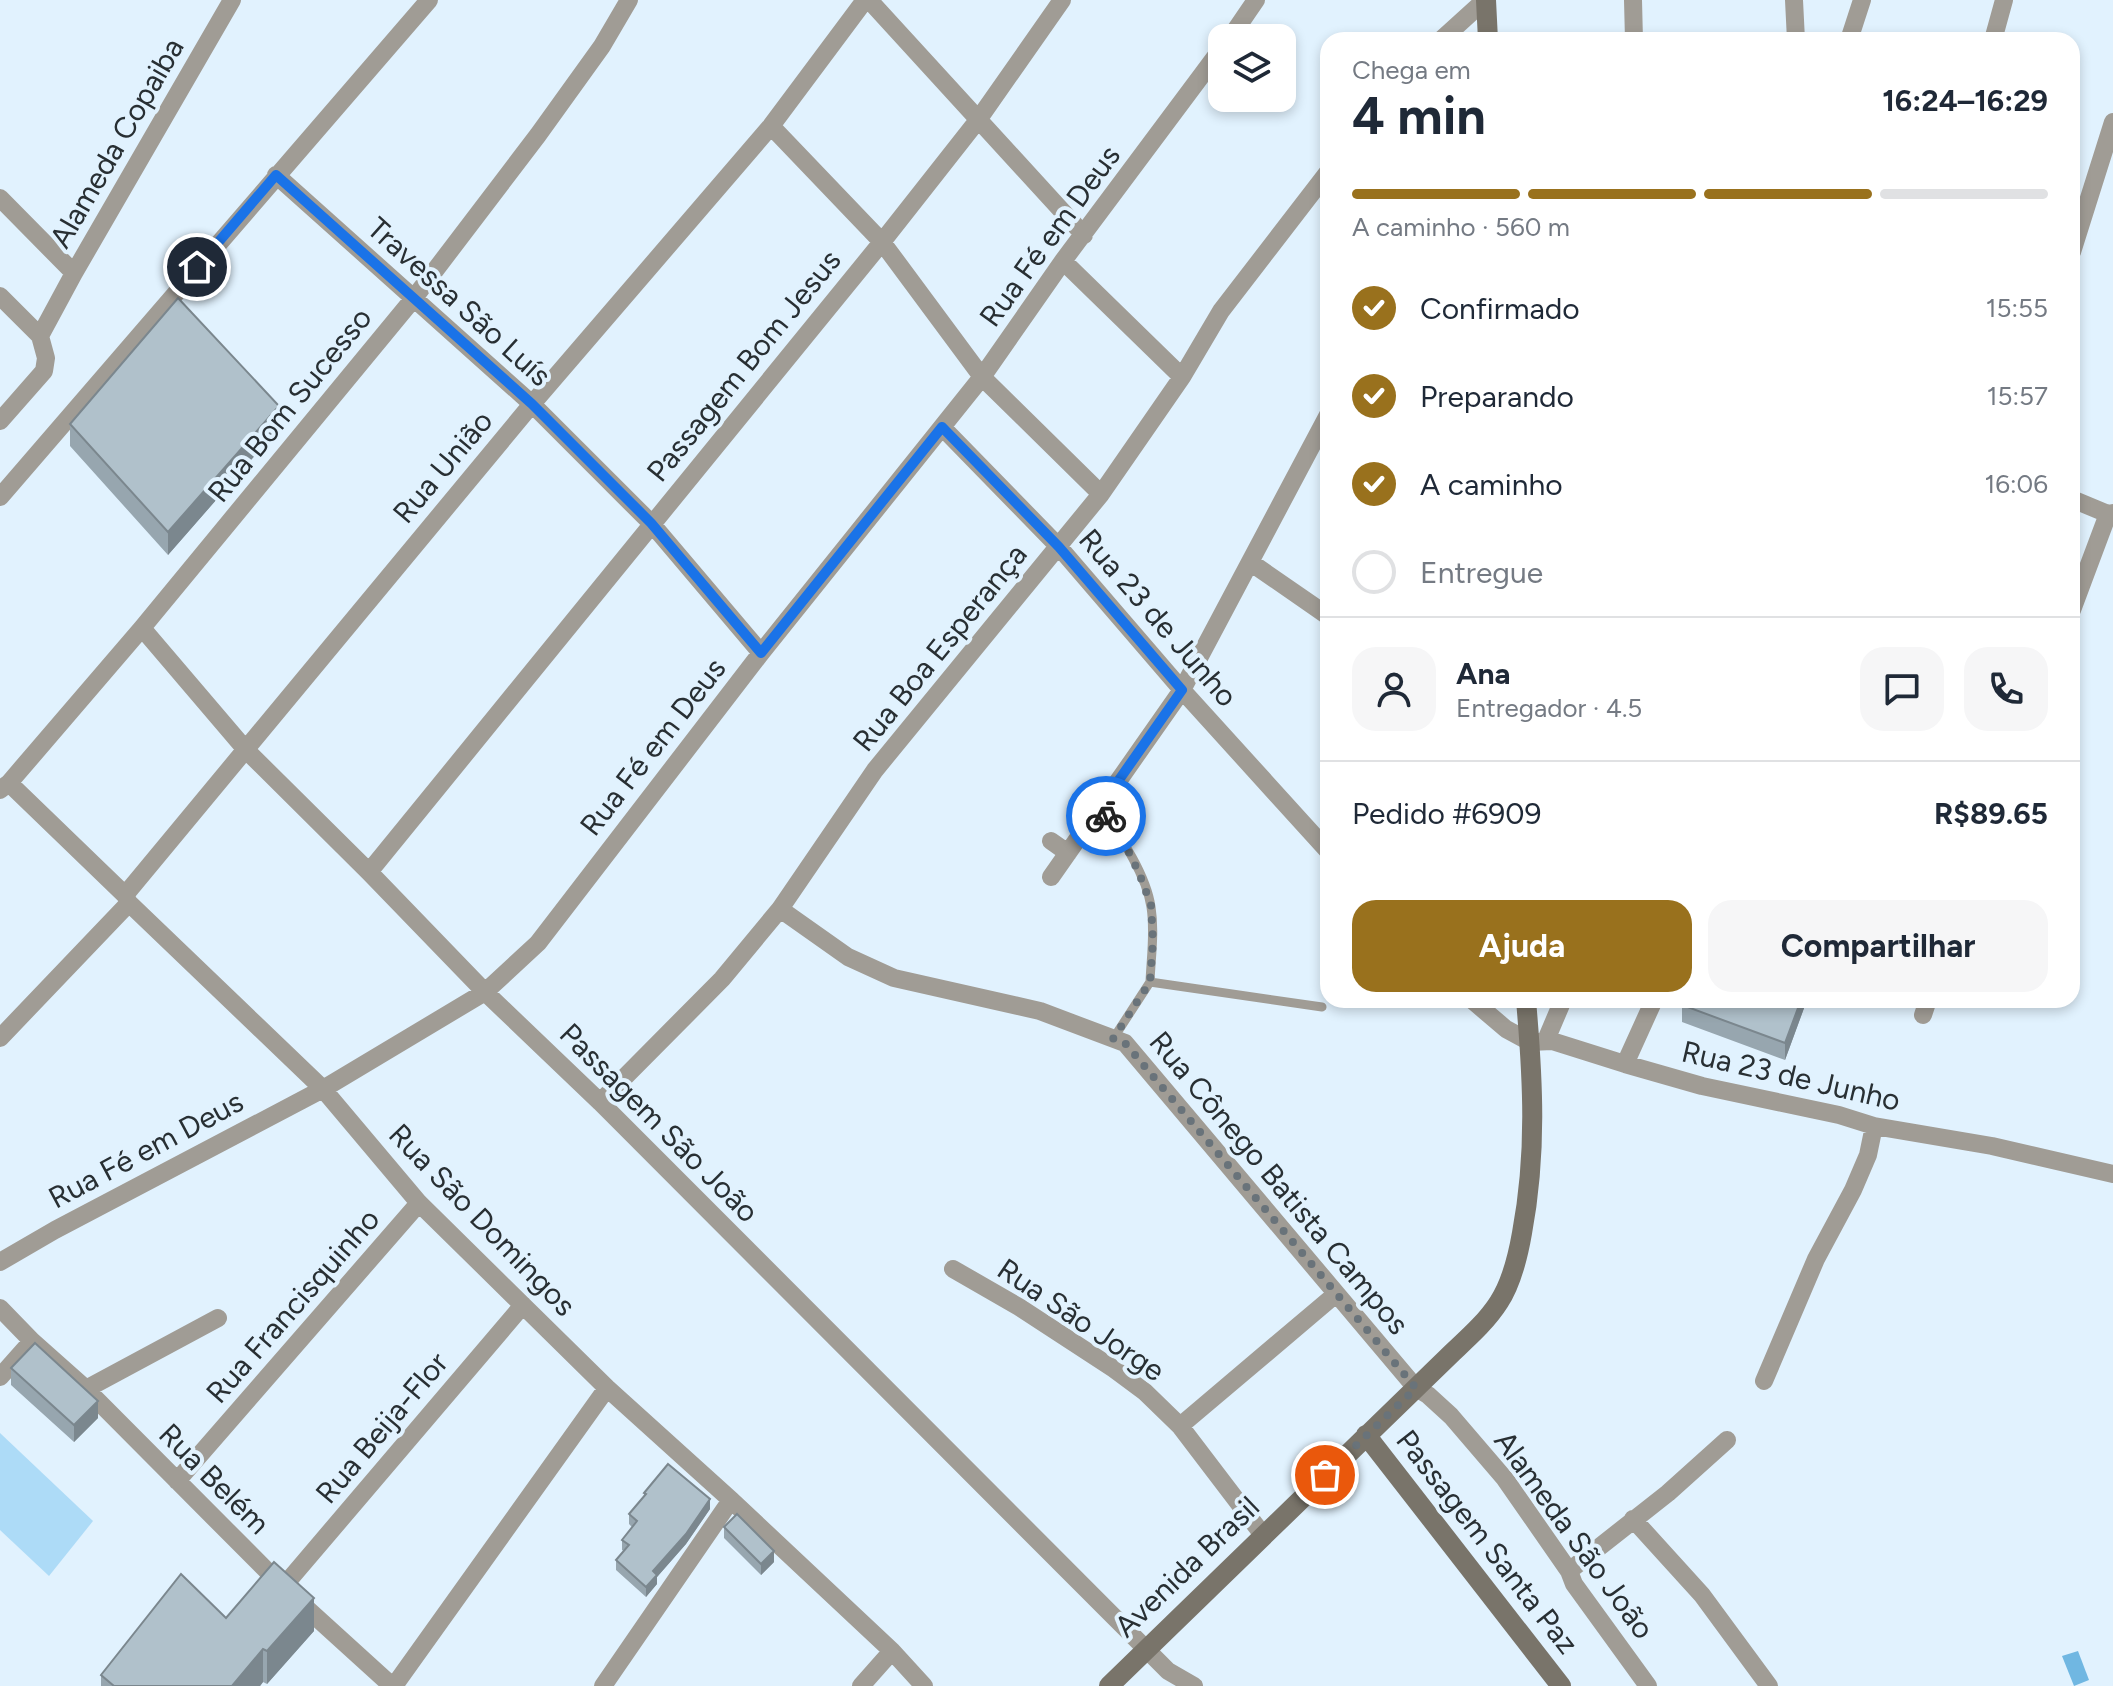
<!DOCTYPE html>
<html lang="pt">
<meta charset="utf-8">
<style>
:root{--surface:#fff;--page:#f6f6f7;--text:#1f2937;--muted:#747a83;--line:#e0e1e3;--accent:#99711d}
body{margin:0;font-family:Figtree,sans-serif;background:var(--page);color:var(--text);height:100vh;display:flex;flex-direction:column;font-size:30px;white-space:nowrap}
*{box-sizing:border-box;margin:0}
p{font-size:26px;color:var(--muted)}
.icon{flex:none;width:44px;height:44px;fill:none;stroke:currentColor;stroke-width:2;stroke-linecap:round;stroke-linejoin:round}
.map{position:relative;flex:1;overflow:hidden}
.drawer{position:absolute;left:1320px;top:32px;width:760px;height:976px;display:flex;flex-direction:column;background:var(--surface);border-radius:24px;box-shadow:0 4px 12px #0003}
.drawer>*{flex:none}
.fabs{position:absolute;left:1208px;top:24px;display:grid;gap:16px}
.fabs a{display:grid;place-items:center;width:88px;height:88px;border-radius:16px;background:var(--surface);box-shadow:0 4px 12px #0003;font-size:40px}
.pin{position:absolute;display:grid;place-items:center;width:68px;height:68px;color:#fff;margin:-34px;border:4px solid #fff;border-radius:50%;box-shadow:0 2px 8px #0007}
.courier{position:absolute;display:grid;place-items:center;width:80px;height:80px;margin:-40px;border:6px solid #1a73e8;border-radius:50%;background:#fff;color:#222;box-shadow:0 2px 10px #0007}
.head em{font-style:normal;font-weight:700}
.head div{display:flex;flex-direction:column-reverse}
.head{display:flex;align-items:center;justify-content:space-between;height:136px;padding:0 32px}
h1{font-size:52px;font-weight:700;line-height:60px}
.bar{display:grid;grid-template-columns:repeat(4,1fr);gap:12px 8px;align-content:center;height:96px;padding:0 32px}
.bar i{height:10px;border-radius:6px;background:var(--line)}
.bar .current{background:var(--accent)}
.bar p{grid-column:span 4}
.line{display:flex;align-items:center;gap:20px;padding:0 32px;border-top:2px solid var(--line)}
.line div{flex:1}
.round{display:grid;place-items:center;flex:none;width:84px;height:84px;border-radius:24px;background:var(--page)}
ol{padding:0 32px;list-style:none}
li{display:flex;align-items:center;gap:24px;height:88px}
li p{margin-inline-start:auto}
li .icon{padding:8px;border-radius:50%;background:var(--accent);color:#fff;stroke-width:4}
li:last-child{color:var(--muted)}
li i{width:44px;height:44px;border:4px solid var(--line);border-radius:50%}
.primary-button{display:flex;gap:16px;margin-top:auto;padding:16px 32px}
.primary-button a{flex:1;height:92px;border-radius:24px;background:var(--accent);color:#fff;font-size:32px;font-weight:700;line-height:92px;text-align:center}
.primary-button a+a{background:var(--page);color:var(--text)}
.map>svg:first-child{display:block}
.green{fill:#addbf7}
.water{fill:#70b7e2}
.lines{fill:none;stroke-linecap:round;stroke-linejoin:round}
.lane{stroke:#a09c95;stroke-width:9}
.street{stroke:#a09c95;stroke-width:18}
.secondary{stroke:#79746a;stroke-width:20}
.wall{fill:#97a6af}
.shaded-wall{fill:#7b878e}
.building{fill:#b0c1cb;stroke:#7b878e;stroke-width:2}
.done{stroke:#69737a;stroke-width:8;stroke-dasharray:0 14.4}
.route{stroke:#1a73e8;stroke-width:10}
.labels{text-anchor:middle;stroke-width:8;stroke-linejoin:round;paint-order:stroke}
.street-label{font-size:30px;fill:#282f33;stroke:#e1f2fe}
</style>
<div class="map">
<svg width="2113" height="1686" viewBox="0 0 2113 1686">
<rect width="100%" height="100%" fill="#e1f2fe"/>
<path class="green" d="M0 1433 93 1521 49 1576 0 1530Z"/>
<path class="water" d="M2078 1651 2089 1680 2074 1686 2062 1656Z"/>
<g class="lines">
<path class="lane" d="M1100 807C1119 835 1146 873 1151 907 1155 932 1151 957 1150 982
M1113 1039 1150 982 1322 1007"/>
<path class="street" d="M869 0 1084 235
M1633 0 1634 40
M1794 0 1796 40
M1230 38 1256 0
M1441 40 1485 0
M1849 40 1862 0
M1993 40 2004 0
M771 126 882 242 982 377 1101 494
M276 175 532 404 651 523 761 653
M0 198 74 273
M2072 252 2113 122
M1063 261 1182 377
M0 296 40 336 46 358 44 371 0 421
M40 336 74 273 232 0
M942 427 1059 547 1182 690 1328 851
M0 497 429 0
M2072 499 2108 514 2113 513
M1250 562 1328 616
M2072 610 2108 514
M142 628 246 750 369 872 485 992 600 1102 1168 1671 1194 1686
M9 783 125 895 129 903 323 1089 419 1203 607 1388 731 1500 892 1651 924 1686
M0 790 9 783 142 628 414 298 538 135 602 46 629 0
M1051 841 1068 853
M369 872 882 242 978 120 1062 0
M1051 877 1182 690 1328 415
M125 895 532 404 771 126 865 0
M780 909 848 957 894 978 1040 1011 1125 1043 1416 1388 1428 1395 1451 1416 1505 1479 1569 1571 1574 1584 1648 1686
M1472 1000 1506 1029 1530 1042 1552 1041 1625 1064 1702 1086 1839 1115 1874 1126 1992 1146 2113 1174
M1923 1015 1928 1000
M0 1038 129 903
M1546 1040 1563 1000
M1625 1064 1654 1000
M600 1102 722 979 780 909 875 770 1101 494 1182 377 1221 311 1328 172
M0 1262 55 1230 323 1089 485 992 538 943 761 653 982 377 1063 261 1222 48
M953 1269 1019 1307 1114 1369 1145 1392 1180 1426 1263 1535
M0 1308 32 1341 86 1389 283 1587 392 1686
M0 1377 32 1341
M1764 1381 1816 1259 1853 1190 1868 1155 1874 1126
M86 1389 218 1318
M1180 1426 1336 1294
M177 1481 419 1203
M1633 1519 1702 1595 1769 1686
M1569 1571 1668 1493 1727 1440
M283 1587 523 1305
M394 1686 607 1388
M603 1686 731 1500
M861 1686 892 1651"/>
<path class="secondary" d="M1486 0 1488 40
M1366 1435 1561 1686
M1109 1686 1453 1352C1469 1337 1487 1321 1499 1302 1512 1282 1518 1256 1522 1233 1537 1153 1533 1080 1526 1000"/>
</g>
<path class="wall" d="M70 424 279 428 168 555 70 446Z
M1684 1000H1807L1785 1060 1682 1022V1005Z
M11 1368 98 1418 74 1442 11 1385Z
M644 1493 710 1509 686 1544 657 1577V1584L646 1597 616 1570V1560L624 1551 622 1550V1540L632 1527 629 1524V1514L644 1497Z
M724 1527 774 1562 761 1575 724 1538Z
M226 1618 314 1631 267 1684 263 1682 260 1686H101V1675Z"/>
<path class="shaded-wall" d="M279 406V428L168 555V532Z
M1801 1000H1807L1785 1060V1043Z
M98 1401V1418L74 1442V1425Z
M710 1499V1509L686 1544 657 1577V1584L646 1597V1587L653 1571Z
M774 1551V1562L761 1575V1564Z
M314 1598V1631L267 1684V1651Z
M263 1649V1682L260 1686H232Z"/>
<path class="building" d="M178 298 279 406 168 532 70 424Z
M1684 1000H1801L1785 1043 1682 1005Z
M35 1343 98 1401 74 1425 11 1368Z
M668 1464 710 1499 686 1534 653 1571 657 1575 646 1587 616 1560 629 1545 622 1540 637 1521 629 1514 646 1494 644 1493Z
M737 1514 774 1551 761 1564 724 1527Z
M274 1562 314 1598 267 1651 263 1649 232 1686H114L101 1675 181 1574 226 1618Z"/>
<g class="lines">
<path class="done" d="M1106 816 1125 844 1139 873 1151 905 1153 941 1150 982 1113 1039 1125 1043 1416 1388 1325 1475"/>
<path class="route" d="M197 267 276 175 532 404 651 523 761 653 942 427 1059 547 1182 690 1100 807 1106 816"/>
</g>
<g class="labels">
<g class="street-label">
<text transform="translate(117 143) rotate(-60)" y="10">Alameda Copaiba</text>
<text transform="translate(1050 236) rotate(-54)" y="10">Rua Fé em Deus</text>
<text transform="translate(459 302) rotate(42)" y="10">Travessa São Luís</text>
<text transform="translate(744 366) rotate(-51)" y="10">Passagem Bom Jesus</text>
<text transform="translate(290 405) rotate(-51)" y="10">Rua Bom Sucesso</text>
<text transform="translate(443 467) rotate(-50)" y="10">Rua União</text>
<text transform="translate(1158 618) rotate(49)" y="10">Rua 23 de Junho</text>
<text transform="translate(940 648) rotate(-51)" y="10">Rua Boa Esperança</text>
<text transform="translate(653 747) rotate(-52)" y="10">Rua Fé em Deus</text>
<text transform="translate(1791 1076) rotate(13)" y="10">Rua 23 de Junho</text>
<text transform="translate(659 1123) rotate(45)" y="10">Passagem São João</text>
<text transform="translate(146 1150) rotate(-28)" y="10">Rua Fé em Deus</text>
<text transform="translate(1279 1183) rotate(50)" y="10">Rua Cônego Batista Campos</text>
<text transform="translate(482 1220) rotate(46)" y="10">Rua São Domingos</text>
<text transform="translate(293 1306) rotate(-49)" y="10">Rua Francisquinho</text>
<text transform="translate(1081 1320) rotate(34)" y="10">Rua São Jorge</text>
<text transform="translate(382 1428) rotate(-50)" y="10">Rua Beija-Flor</text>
<text transform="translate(214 1479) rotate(45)" y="10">Rua Belém</text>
<text transform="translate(1574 1535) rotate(54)" y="10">Alameda São João</text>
<text transform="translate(1487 1542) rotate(52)" y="10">Passagem Santa Paz</text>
<text transform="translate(1187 1567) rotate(-44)" y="10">Avenida Brasil</text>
</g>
</g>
</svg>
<div class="fabs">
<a><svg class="icon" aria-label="layers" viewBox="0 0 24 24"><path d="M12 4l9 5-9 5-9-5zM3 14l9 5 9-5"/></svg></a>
</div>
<div class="pin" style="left:1325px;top:1475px;background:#ea580c"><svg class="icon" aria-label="bag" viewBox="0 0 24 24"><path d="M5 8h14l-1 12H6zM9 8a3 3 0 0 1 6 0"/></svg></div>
<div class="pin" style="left:197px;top:267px;background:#1f2937"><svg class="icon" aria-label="home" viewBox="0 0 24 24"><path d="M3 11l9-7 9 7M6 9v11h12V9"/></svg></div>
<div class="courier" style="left:1106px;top:816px"><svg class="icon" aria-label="bike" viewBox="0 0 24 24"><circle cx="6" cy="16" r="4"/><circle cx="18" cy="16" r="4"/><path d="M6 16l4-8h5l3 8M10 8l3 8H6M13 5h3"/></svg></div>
<section class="drawer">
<div class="head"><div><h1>4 min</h1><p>Chega em</p></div><em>16:24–16:29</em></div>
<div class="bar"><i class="current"></i><i class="current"></i><i class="current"></i><i></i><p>A caminho · 560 m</p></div>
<ol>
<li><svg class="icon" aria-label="check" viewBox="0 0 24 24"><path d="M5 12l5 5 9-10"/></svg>Confirmado<p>15:55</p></li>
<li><svg class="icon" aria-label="check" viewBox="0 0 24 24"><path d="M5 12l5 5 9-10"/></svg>Preparando<p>15:57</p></li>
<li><svg class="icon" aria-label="check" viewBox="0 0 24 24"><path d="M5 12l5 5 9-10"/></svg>A caminho<p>16:06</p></li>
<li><i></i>Entregue</li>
</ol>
<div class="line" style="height:144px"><a class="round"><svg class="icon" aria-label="person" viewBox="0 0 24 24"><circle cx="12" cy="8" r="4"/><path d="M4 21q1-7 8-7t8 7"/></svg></a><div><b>Ana</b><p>Entregador · 4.5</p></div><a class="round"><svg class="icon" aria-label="chat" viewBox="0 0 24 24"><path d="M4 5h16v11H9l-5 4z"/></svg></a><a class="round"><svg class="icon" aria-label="phone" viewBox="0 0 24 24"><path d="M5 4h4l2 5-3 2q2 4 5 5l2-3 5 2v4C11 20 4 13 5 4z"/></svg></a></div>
<div class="line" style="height:104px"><div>Pedido #6909</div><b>R$89.65</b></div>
<div class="primary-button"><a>Ajuda</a><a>Compartilhar</a></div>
</section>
</div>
